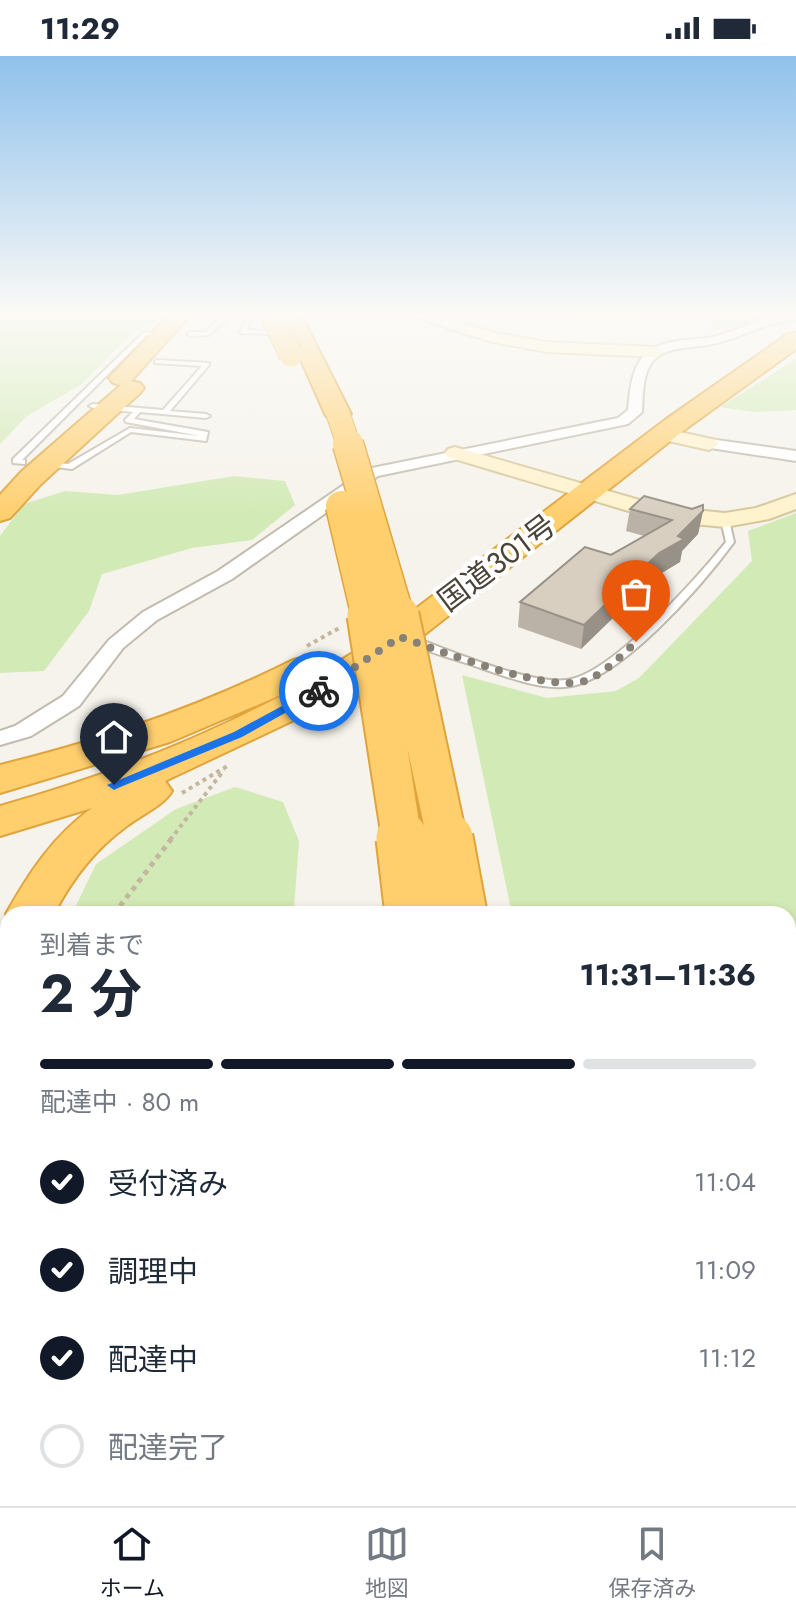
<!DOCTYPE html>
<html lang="ja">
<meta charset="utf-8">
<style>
:root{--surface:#fff;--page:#f6f6f7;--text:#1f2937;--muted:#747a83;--line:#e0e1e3;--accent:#111827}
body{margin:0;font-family:Jost,"Noto Sans JP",sans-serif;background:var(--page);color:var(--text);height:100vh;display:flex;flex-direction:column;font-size:30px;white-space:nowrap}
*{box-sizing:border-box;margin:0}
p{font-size:26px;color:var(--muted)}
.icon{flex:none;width:44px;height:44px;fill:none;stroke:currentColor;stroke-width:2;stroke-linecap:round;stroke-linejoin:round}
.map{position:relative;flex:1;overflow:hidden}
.side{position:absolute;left:0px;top:850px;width:796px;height:600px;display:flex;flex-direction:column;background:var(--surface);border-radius:24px 24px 0 0;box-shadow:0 4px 12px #0003}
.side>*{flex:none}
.pin{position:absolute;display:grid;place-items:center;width:68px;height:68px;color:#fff;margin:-82px -34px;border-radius:50% 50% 50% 0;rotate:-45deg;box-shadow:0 0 8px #0007}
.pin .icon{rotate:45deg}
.courier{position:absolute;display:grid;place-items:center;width:80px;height:80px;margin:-40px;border:6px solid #1a73e8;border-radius:50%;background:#fff;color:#222;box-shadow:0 2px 10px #0007}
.overview em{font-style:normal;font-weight:700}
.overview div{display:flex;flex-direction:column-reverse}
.overview{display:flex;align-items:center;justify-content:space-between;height:136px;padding:0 40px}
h1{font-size:52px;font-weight:700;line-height:60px}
.bar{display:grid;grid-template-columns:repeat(4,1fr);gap:12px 8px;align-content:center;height:96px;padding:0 40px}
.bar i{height:10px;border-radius:6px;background:var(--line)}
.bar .current{background:var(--accent)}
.bar p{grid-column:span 4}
ol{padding:0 40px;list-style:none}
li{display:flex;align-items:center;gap:24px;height:88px}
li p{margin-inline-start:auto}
li .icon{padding:8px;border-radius:50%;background:var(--accent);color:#fff;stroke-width:4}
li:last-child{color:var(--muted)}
li i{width:44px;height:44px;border:4px solid var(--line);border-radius:50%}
.status{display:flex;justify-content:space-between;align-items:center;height:56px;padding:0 40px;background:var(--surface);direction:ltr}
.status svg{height:22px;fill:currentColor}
.menu{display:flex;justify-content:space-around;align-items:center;height:112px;border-top:2px solid var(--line);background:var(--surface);font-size:22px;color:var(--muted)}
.menu a{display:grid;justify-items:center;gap:4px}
.menu .current{color:var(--accent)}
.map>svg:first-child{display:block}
.green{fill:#d2eab5}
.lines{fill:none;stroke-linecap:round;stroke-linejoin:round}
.highway-tunnel{stroke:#d4d0c8;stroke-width:66;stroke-dasharray:66 33;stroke-linecap:butt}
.lane-casing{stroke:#c2bbae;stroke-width:4}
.street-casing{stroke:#c2bbae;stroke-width:4}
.secondary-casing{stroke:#d6c79b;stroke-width:4}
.highway-casing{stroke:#e0a43c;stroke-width:4}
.path-far1{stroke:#c4b79f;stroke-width:4;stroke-dasharray:4 4;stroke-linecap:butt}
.path{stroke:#c4b79f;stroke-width:5;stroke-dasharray:5 5;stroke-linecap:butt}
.lane{fill:#fff;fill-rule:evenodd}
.street{fill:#fff;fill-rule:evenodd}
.secondary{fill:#fff3cd;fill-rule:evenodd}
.highway{fill:#ffcf6e;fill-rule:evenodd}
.highway-bridge-far3-casing{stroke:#e0a43c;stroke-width:25;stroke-linecap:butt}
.highway-bridge-far2-casing{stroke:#e0a43c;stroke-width:33;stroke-linecap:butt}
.highway-bridge-far1-casing{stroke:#e0a43c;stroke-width:43;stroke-linecap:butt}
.highway-bridge-casing{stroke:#e0a43c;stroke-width:55;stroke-linecap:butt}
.highway-bridge-far3{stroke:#ffcf6e;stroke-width:23}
.highway-bridge-far2{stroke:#ffcf6e;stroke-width:30}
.highway-bridge-far1{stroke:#ffcf6e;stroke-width:39}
.highway-bridge{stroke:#ffcf6e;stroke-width:51}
.wall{fill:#bab2a6}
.shaded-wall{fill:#979187}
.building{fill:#d8cfc1;stroke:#979187;stroke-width:2}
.route{fill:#1a73e8}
.done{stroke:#878178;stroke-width:8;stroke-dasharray:0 14.4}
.labels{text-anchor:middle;stroke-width:8;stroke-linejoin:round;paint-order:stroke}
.street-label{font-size:30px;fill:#4b4439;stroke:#fff}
</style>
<div class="status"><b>11:29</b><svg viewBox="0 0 49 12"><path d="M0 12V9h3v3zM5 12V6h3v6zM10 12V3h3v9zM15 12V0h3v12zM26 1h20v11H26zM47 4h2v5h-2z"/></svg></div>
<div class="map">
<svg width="796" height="1450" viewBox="0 0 796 1450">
<rect width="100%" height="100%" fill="#f6f3ec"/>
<path class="green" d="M0 257H163L157 264 131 278 82 328 27 360 0 388Z
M543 257H673C635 268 582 267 543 257Z
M714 257H779L720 275 712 273Z
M796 303V354L755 356 720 351Z
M234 420 285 425 295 449 252 484 192 492 102 518 89 555 44 615 0 617V480L24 448 65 435 118 439Z
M796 457V1450H0V970L8 964V1442H788V858H512L462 619 547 642 616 635 639 622 752 505 748 475Z
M235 731 283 746 299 785 294 853 289 858H72L96 808 176 753Z"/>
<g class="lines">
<path class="highway-tunnel" d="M454 1442V1450
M531 1442V1450"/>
<g class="lane-casing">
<path id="lane" d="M227 257H233L209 279 190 280 187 278 190 276H205Z
M250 257H256L246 274 264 275 287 257H293L267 278 240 277Z
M144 276 157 278 154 280 147 279 22 404H25V408L13 407V403Z
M157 304 209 307V309L170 355 206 358 210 360 206 362 140 356 134 363 208 376 206 385 131 376 72 413 55 411 54 409 58 407 68 408 130 372 200 380 126 366 125 364 133 356 93 352 89 350 93 348 163 354 202 310 155 307V305Z
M725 461 729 464 734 486C704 527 617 629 564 631 535 633 502 619 475 610 455 603 422 595 406 584L407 582H415C452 595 529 629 567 624 611 619 698 521 726 486L721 464Z"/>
</g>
<g class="street-casing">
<path id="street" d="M402 257H420L451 265 442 257H455L464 264 453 273Z
M796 257V263C761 267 741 283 708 289 691 292 668 290 655 303 642 315 643 340 642 356L628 368 378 420 232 523 157 564 123 592 79 650 31 680 0 689V675L15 670 63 640 109 584 143 556 218 515 367 413 618 362 628 354C630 335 631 310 647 297 664 282 693 285 713 281 743 274 764 257 796 257Z
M709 383 796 395V405L704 391 701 388Z"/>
</g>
<g class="secondary-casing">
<path id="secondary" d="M453 264 495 277 547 286 656 291 664 296 656 301 547 296 493 286 447 272 445 269Z
M662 372 716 384 719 388 709 394 655 382 652 378 655 374Z
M455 391 664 451 725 457 756 452 796 438V453L769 463 725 471 662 465 448 401 445 397 448 393Z"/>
</g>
<g class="highway-casing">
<path id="highway" d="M171 257H192L131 325 140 327 144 332 140 337 41 428 10 462 0 465V439L21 416 121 329 113 327 109 322Z
M280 257H300L351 358 347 363H329L325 358Z
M796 277V293L683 375 392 604 292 665 165 725 172 735C162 751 142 758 127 770 95 793 72 823 54 858H8V862L6 858C29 817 53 780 92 752L0 780V750C100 722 197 685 288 636L170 686 0 737V709C102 684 199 651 293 604L306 601 319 604 324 612 321 617 381 579 665 364 788 278Z
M8 880V930L0 933V883Z"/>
</g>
<path class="path-far1" d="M307 590 341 571
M182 737 229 709
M170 784 224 714"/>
<path class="path" d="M114 858 172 782
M0 1006 8 995"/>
<use href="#lane" class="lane"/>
<use href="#street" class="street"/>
<use href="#secondary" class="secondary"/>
<use href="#highway" class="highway"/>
<g class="highway-bridge-far3-casing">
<path id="highway-bridge-far3" d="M271 257 291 299
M338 358 349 390"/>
</g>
<g class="highway-bridge-far2-casing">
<path id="highway-bridge-far2" d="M348 388 399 561
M341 450 367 561"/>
</g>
<g class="highway-bridge-far1-casing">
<path id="highway-bridge-far1" d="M367 559 402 784
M399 559 447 784"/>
</g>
<g class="highway-bridge-casing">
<path id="highway-bridge" d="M402 782 411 858
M447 782 461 858"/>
</g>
<use href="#highway-bridge-far3" class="highway-bridge-far3"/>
<use href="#highway-bridge-far2" class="highway-bridge-far2"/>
<use href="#highway-bridge-far1" class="highway-bridge-far1"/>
<use href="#highway-bridge" class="highway-bridge"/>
</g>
<path class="wall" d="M630 453 703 455 698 478 682 495 680 506 655 521 581 593 518 571 520 546 644 480 626 475Z"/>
<path class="shaded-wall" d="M703 455 698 478 682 495 680 506 655 521 581 593 584 569Z"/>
<path class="building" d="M644 440 692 453 703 449V455L678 480 684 483 659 497 584 569 520 546 585 491 611 499 672 464 630 453Z"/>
<linearGradient id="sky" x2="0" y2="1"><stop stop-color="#8fc1ec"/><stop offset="0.56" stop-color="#fbfaf6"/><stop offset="1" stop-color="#fbfaf6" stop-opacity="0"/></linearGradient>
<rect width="796" height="460" fill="url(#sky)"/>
<path class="route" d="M315 632 325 635 242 681 118 732 114 734 107 729 234 676Z"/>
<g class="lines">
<path class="done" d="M319 635 400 581C439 594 552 639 587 624 605 617 622 599 636 586"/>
</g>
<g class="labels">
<g class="street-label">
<text transform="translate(497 507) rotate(-37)" y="10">国道301号</text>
</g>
</g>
</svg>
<div class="pin" style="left:636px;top:586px;background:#ea580c"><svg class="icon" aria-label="bag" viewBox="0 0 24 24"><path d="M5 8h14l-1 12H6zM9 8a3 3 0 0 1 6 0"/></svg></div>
<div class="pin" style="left:114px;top:729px;background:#1f2937"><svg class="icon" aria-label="home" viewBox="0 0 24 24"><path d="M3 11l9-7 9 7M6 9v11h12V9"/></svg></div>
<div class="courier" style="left:319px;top:635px"><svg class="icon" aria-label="bike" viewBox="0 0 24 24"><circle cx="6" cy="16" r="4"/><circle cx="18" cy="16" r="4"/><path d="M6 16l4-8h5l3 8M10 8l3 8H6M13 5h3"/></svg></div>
<section class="side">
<div class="overview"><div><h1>2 分</h1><p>到着まで</p></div><em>11:31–11:36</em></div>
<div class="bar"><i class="current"></i><i class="current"></i><i class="current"></i><i></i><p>配達中 · 80 m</p></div>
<ol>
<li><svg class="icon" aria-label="check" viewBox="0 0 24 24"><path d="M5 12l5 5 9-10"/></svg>受付済み<p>11:04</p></li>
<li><svg class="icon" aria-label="check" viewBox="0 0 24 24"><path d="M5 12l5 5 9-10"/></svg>調理中<p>11:09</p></li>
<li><svg class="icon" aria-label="check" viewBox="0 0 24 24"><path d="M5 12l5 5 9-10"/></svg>配達中<p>11:12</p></li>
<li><i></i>配達完了</li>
</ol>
</section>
</div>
<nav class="menu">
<a class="current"><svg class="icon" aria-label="home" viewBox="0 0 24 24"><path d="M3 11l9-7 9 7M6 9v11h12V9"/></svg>ホーム</a>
<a><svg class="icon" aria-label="map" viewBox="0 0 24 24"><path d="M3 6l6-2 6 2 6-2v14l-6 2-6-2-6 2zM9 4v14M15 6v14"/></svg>地図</a>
<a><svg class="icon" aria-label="saved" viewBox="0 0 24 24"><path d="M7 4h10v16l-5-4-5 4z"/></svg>保存済み</a>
</nav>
